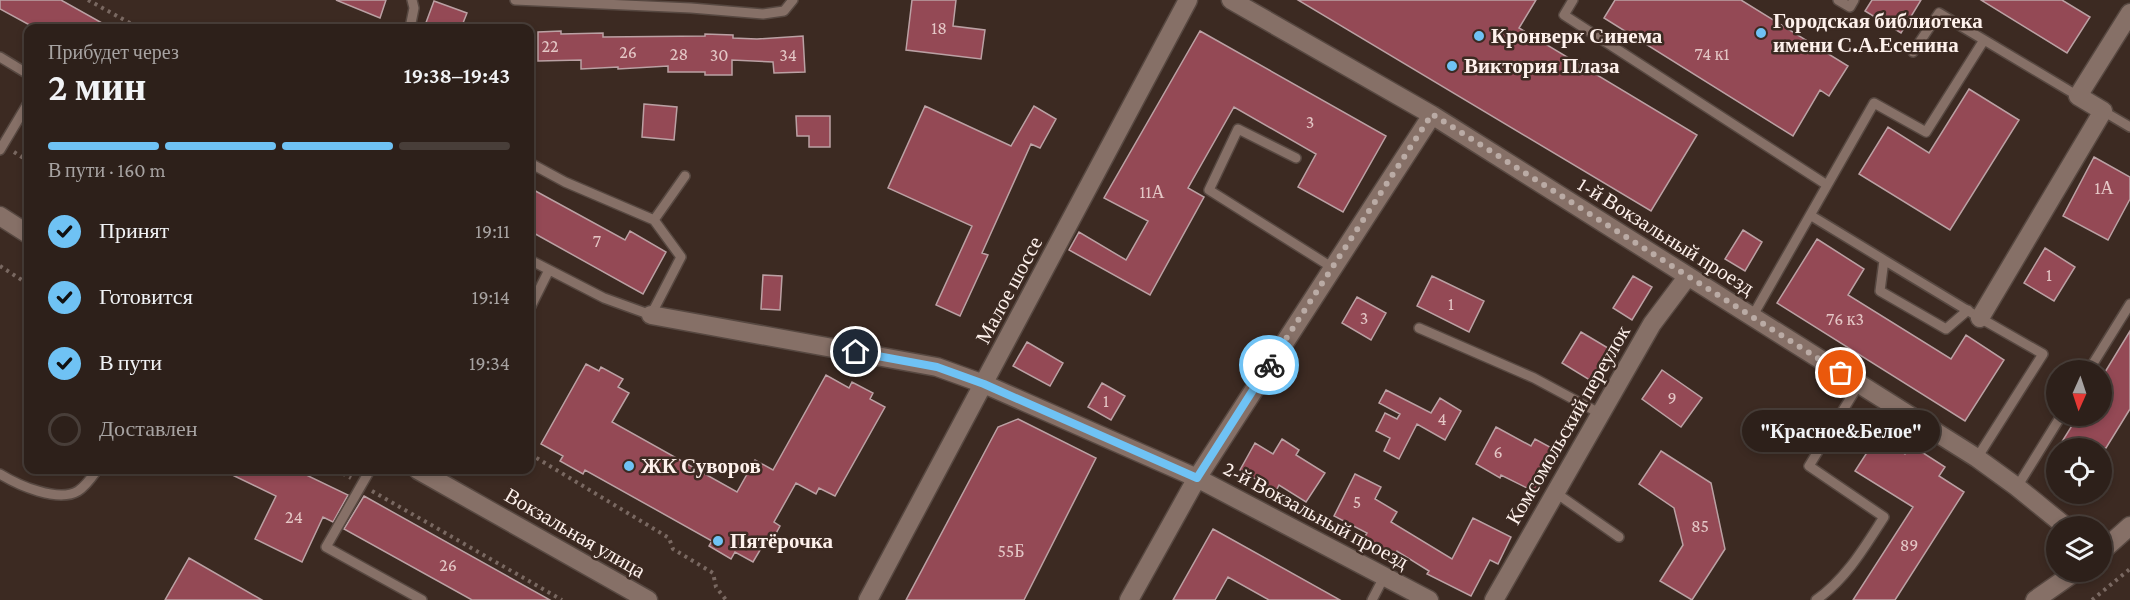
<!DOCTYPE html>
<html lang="ru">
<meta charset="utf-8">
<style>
:root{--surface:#2d201a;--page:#392d27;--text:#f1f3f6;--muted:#a7a3a2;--line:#483e39;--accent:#6fc2f4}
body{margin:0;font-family:"Crimson Pro",serif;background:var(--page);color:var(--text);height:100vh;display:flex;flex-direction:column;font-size:22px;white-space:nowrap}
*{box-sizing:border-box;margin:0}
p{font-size:20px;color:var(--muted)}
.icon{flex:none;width:33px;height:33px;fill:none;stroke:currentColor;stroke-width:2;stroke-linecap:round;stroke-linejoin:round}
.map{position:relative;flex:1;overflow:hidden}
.side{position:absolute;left:24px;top:24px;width:510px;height:450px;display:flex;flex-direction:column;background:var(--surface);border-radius:12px;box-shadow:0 3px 9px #0003,0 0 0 2px var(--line)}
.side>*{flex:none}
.needle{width:39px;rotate:183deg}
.fabs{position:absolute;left:2046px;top:360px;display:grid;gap:12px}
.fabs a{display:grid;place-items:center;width:66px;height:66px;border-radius:50%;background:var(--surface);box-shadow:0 3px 9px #0003,0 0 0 2px var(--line);font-size:30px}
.pin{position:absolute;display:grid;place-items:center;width:51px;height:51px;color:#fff;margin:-26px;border:3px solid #fff;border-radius:50%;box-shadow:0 2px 6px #0007}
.courier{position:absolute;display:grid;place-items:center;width:60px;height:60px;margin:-30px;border:4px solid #6fc2f4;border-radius:50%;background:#fff;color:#222;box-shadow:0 2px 8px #0007}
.bubble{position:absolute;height:42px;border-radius:21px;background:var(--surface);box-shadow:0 3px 9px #0003,0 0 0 2px var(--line);font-size:20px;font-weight:600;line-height:42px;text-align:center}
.head em{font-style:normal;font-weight:600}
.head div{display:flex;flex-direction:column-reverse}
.head{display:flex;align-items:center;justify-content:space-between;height:102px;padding:0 24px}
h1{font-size:39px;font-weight:600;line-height:45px}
.bar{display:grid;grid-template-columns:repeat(4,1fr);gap:9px 6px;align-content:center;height:72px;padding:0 24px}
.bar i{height:8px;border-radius:4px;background:var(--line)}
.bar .active{background:var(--accent)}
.bar p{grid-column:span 4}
ol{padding:0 24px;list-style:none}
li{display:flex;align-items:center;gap:18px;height:66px}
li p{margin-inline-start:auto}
li .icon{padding:6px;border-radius:50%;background:var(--accent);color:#111;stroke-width:4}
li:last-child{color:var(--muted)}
li i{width:33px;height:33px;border:3px solid var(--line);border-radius:50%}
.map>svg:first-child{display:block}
.building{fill:#944955;stroke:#bba1a4;stroke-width:1.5}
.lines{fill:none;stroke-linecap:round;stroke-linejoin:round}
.lane-casing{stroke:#574841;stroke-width:12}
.street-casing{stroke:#574841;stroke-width:21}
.secondary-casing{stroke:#574841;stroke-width:21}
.path{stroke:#796861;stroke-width:4;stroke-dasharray:3 4.5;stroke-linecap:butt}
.lane{stroke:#867067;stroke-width:9}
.street{stroke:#867067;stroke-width:18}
.secondary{stroke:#867067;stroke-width:18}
.done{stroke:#baaba5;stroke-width:6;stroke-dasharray:0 10.8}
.route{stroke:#6fc2f4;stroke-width:8}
.poi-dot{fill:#6fc2f4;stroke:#3c2a22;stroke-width:2}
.labels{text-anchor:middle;stroke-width:5;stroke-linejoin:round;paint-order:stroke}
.number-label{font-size:18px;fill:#e4c7c6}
.poi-label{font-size:21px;font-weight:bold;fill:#fef1ec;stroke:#3c2a22;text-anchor:start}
.street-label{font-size:21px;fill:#fef1ec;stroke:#3c2a22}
</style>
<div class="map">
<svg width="2130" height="600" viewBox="0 0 2130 600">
<rect width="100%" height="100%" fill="#3c2a22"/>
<path class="building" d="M0 0H61L111 28H35L0 9Z
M336 0H386L380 18Z
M912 0H956L953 26 985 30 981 59 906 50Z
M1298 0H1536L1519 28 1697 135 1651 211Z
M1615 0H1741L1848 66 1829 96 1820 90 1793 136 1604 18Z
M1872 0H1921L1901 33 1865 11Z
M1981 0H2062L2090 17 2067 53Z
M434 1 467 13 461 28H424Z
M561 31V34L603 33V37L705 36V34L733 35V38L757 39 803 36 805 72 774 73 773 62 732 60V75H705V72H668V66L618 69V67L581 69V60L538 61V32Z
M1200 31 1386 136 1343 212 1298 187 1316 154 1234 107 1188 188 1204 197 1150 295 1069 250 1079 232 1126 260 1148 221 1104 198Z
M1969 89 2019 120 1950 230 1859 174 1888 127 1929 153Z
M644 104 677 107 674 140 642 137Z
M925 106 1011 146 1034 106 1056 119 1040 148 1031 144 982 253 988 255 960 316 936 305 972 226 888 188Z
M796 116H830V147H809V136H797Z
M2094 157 2130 177V199L2108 240 2063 216Z
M530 188 625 240 630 231 666 252 643 294 530 231Z
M1743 230 1762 242 1745 271 1725 259Z
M1817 239 1864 269 1848 295 1951 359 1966 335 2004 360 1965 421 1777 303Z
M2045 248 2075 267 2054 301 2024 283Z
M763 275 782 276 780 310 761 309Z
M1432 276 1484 301 1469 332 1417 306Z
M1633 276 1652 287 1632 320 1613 308Z
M1357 297 1386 313 1371 340 1342 323Z
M2130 331V409L2106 448H2058L2078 416H2102V377Z
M1581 332 1613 351 1593 382 1562 363Z
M1027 342 1063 363 1050 386 1013 366Z
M586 364 599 371 601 367 623 379 618 387 629 393 612 422 737 492 755 460 773 470 826 375 849 388 852 382 873 393 870 399 885 407 835 496 819 488 816 494 796 483 774 522 780 526 768 548 763 545 753 562 735 552 731 559 709 546 712 541 585 470 583 474 560 461 563 456 541 444Z
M1662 370 1702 398 1681 427 1642 399Z
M1102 383 1125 396 1111 420 1088 407Z
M1386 390 1431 413 1440 398 1461 411 1445 440 1417 424 1399 459 1384 451 1390 438 1376 431 1385 413 1397 419 1400 414 1379 403Z
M1018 419 1096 458 1024 600H906L998 427Z
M1496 427 1531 446 1535 439 1559 452 1537 493 1501 475 1500 478 1476 464Z
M1877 437 1905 454 1911 445 1945 467 1939 476 1964 492 1895 600H1853L1913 507 1855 471Z
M1282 439 1299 450 1296 455 1325 473 1306 502 1279 485 1276 491 1240 470 1255 443 1273 454Z
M1661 451 1711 483 1725 549 1692 600 1660 581 1683 545 1674 508 1639 484Z
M222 470H296L348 495 333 522 323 517 302 562 255 539 276 496Z
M1355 474 1381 487 1375 499 1397 512 1391 522 1452 559 1473 518 1511 537 1498 564 1490 560 1471 596 1427 574 1429 571 1397 551 1395 556 1364 538 1367 533 1334 516Z
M364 496 550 600H472L344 529Z
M1213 529 1340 600H1269L1228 577 1215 600H1173Z
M189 558 262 600H165Z"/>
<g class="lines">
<g class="lane-casing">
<path id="lane" d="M515 0 691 8 763 14 784 11 793 0
M1573 0 1564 15 1827 185
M1838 0 1850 7 1854 0
M410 28 414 8 412 0
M1913 52 1939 13 2078 96
M0 57 28 74
M2103 111 2130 127
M0 150 28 103
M1296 158 1238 129 1209 190 1333 268
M530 163 565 182 654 220 681 257 651 315 604 298 530 260
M1810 215 1884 260 1880 291 1946 329 1968 310
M654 220 685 176
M1884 260 1980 318 2043 354 1977 458
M530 308 549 270
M1752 317 1874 103 1926 132 1984 40
M1419 328 1534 378 1601 414
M2089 370 2130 304
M370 470 326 547 422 600
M0 474C18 485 58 503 78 491 86 486 92 477 97 470
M439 482 445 470
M2017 487 2061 416
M1556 493 1619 537
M1372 600 1384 577
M1816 600C1846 579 1864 548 1884 517L1809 466 1859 384"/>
</g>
<g class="street-casing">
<path id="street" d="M1231 0 1432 115 1977 458 2017 487 2065 526
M651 315 937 367 984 384 1197 478 1429 600
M1980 318 2103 111 2078 96 2130 13
M868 600 1188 0
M1129 600 1197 478 1432 115
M1494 600 1652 324 1688 276"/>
</g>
<g class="secondary-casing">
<path id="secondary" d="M0 216 28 234
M418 470 648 600
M2102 551 2130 526
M2035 600 2075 572"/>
</g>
<path class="path" d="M88 0 139 28
M14 152 28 161
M0 266 28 284
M530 454 669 538 673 549 713 573 716 587 726 600
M336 470 351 478
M372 491 562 600
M2092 600 2130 569"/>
<use href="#lane" class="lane"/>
<use href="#street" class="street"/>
<use href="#secondary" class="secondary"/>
</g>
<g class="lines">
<path class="done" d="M1269 365 1432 114 1841 373"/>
<path class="route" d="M856 352 937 367 984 384 1197 478 1269 365"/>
</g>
<g class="poi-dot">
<circle cx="1761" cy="33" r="6"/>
<circle cx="1479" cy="36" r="6"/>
<circle cx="1452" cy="66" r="6"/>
<circle cx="629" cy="466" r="6"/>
<circle cx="718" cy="541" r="6"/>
</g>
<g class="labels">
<g class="number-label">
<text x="939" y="34">18</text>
<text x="550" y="52">22</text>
<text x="628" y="58">26</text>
<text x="679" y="60">28</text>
<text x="1712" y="60">74 к1</text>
<text x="719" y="61">30</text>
<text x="788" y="61">34</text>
<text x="1310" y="128">3</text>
<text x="2104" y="194">1А</text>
<text x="1152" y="198">11А</text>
<text x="597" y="247">7</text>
<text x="2049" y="281">1</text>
<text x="1451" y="310">1</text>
<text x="1364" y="324">3</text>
<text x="1845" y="325">76 к3</text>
<text x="1672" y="404">9</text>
<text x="1106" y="407">1</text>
<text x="1442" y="425">4</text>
<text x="1498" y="458">6</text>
<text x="1357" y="508">5</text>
<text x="294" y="523">24</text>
<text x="1700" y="532">85</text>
<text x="1909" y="551">89</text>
<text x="1011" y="557">55Б</text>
<text x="448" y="571">26</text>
</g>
<g class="poi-label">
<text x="1773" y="28">Городская библиотека<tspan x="1773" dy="24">имени С.А.Есенина</tspan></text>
<text x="1491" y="43">Кронверк Синема</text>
<text x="1464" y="73">Виктория Плаза</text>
<text x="641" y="473">ЖК Суворов</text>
<text x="730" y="548">Пятёрочка</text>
</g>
<g class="street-label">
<text transform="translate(1666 236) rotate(32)" y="7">1-й Вокзальный проезд</text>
<text transform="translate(1009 290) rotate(-62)" y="7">Малое шоссе</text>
<text transform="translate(1568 425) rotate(-60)" y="7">Комсомольский переулок</text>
<text transform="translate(1316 515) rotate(28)" y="7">2-й Вокзальный проезд</text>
<text transform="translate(575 533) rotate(30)" y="7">Вокзальная улица</text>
</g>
</g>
</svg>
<div class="fabs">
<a><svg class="needle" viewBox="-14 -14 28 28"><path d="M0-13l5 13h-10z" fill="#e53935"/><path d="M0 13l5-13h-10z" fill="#a7a3a2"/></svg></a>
<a><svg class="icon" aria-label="locate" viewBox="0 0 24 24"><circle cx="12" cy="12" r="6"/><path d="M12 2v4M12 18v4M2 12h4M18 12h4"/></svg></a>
<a><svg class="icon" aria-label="layers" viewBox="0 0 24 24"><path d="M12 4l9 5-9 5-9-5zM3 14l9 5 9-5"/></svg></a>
</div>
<div class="pin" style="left:1841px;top:373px;background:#ea580c"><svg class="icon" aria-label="bag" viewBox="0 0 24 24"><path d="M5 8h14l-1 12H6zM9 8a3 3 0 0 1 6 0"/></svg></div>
<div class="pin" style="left:856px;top:352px;background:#1f2937"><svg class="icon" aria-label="home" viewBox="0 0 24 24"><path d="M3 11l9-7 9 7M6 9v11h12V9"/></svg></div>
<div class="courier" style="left:1269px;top:365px"><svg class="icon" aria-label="bike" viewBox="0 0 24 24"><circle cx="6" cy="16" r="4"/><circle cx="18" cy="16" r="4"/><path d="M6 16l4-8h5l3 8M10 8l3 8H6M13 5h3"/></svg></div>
<div class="bubble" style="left:1742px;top:410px;width:198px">&quot;Красное&amp;Белое&quot;</div>
<section class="side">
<div class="head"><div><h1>2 мин</h1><p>Прибудет через</p></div><em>19:38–19:43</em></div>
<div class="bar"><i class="active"></i><i class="active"></i><i class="active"></i><i></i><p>В пути · 160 m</p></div>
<ol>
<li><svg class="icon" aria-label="check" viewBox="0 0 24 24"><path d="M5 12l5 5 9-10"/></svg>Принят<p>19:11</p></li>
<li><svg class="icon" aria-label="check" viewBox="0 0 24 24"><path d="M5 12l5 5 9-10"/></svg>Готовится<p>19:14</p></li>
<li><svg class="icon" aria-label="check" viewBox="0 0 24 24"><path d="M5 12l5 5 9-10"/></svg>В пути<p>19:34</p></li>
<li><i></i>Доставлен</li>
</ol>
</section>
</div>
